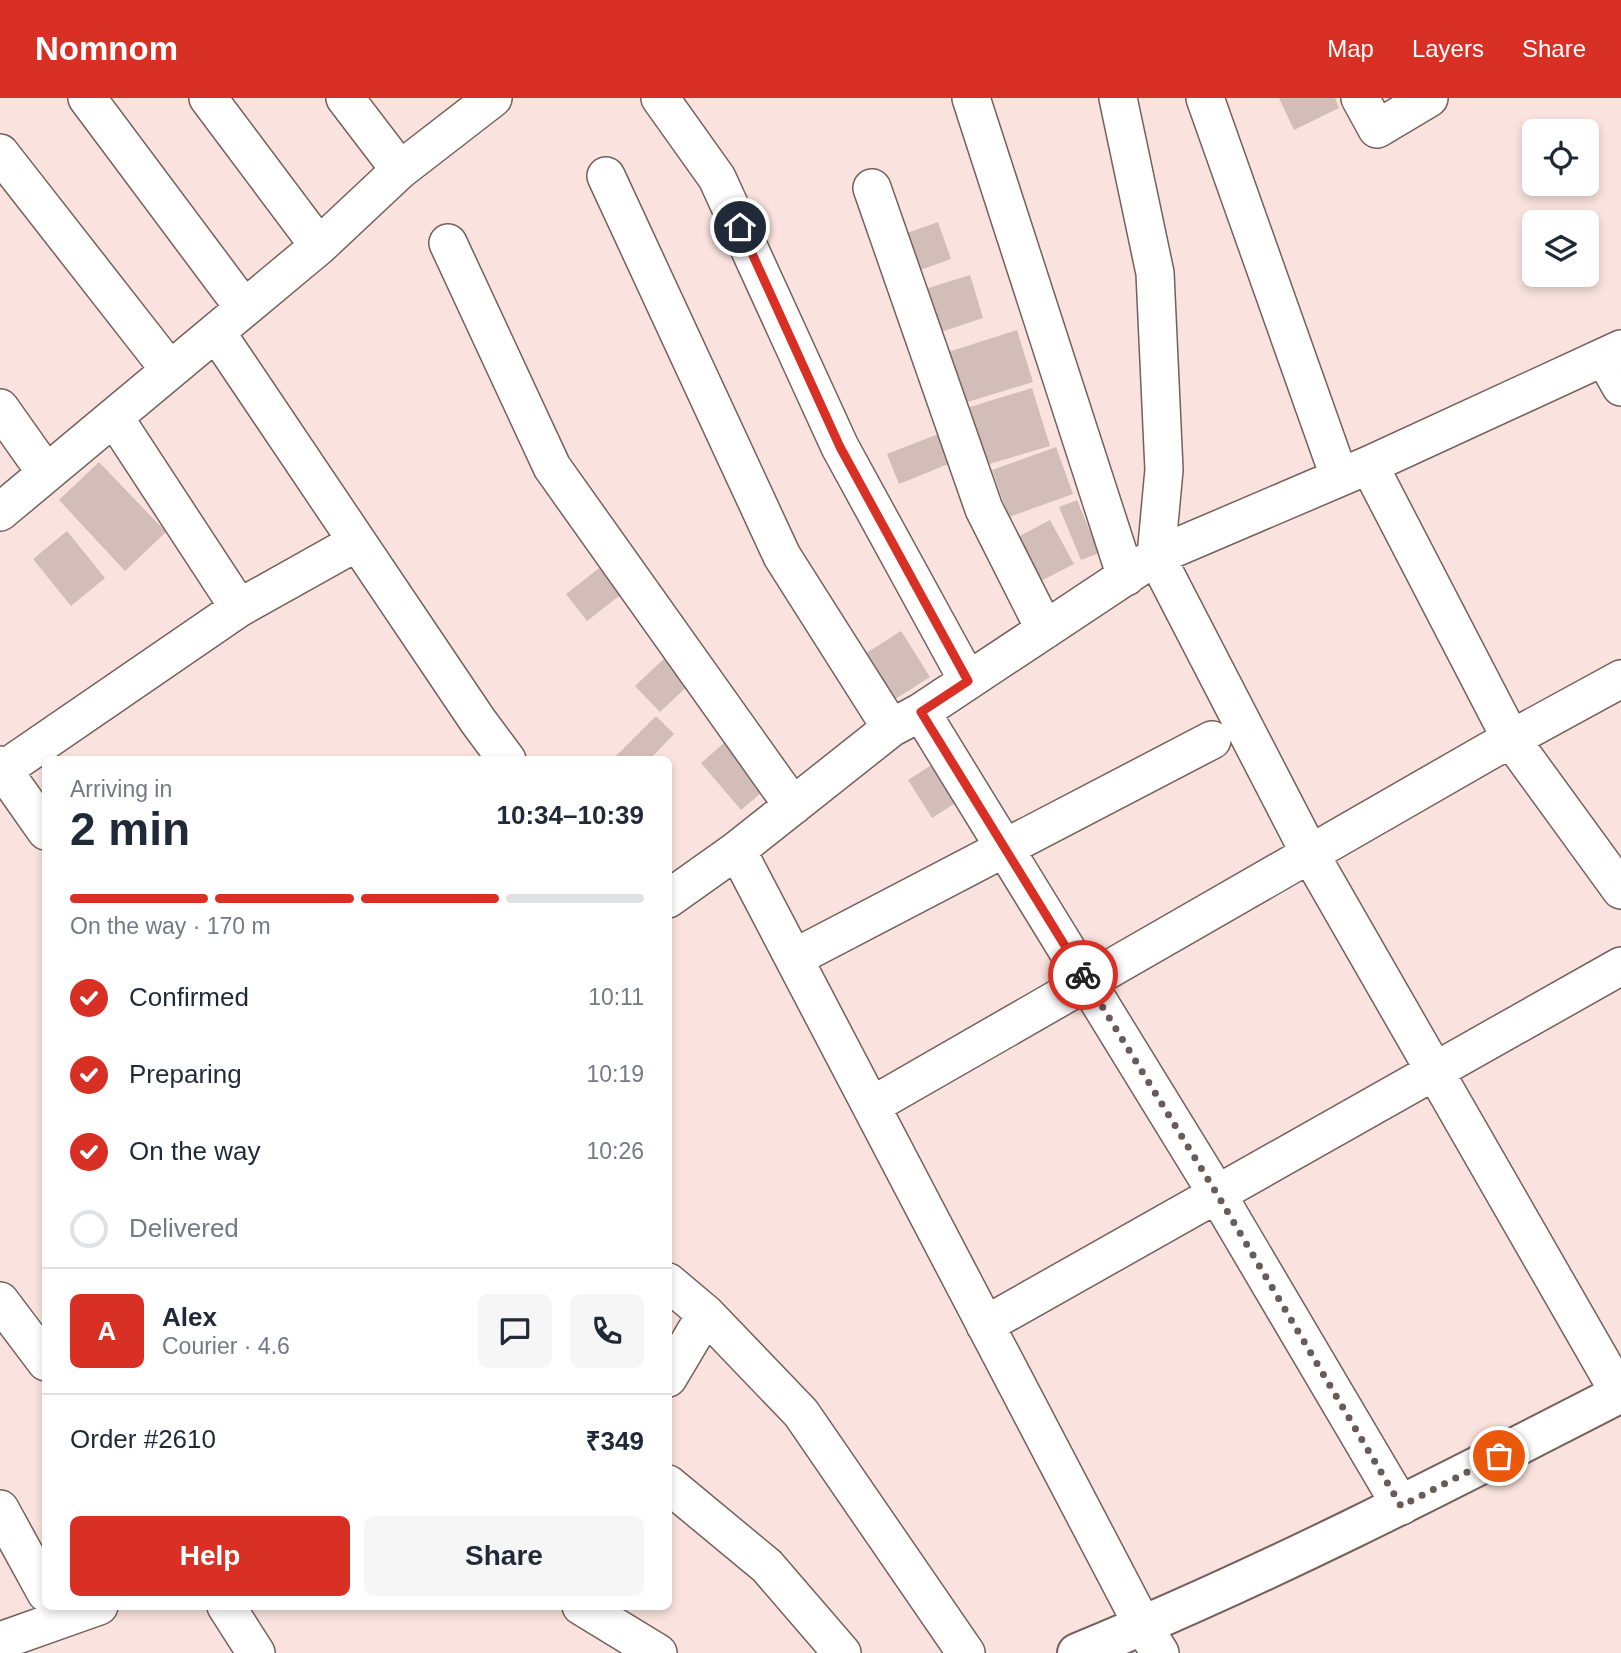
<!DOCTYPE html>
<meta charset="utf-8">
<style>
:root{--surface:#fff;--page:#f6f6f7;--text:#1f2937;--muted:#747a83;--line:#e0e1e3;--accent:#d93025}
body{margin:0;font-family:Arial,sans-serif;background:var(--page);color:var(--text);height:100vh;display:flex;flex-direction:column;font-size:26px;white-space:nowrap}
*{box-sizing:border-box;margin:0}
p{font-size:23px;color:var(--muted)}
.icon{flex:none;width:38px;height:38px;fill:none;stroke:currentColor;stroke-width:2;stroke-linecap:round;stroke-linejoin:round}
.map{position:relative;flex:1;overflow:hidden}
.details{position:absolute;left:42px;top:658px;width:630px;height:854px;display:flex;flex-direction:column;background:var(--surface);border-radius:10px;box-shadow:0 4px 10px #0003}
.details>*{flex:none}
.controls{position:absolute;left:1522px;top:21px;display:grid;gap:14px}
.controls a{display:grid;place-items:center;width:77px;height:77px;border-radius:10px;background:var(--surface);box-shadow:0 4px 10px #0003;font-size:35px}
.pin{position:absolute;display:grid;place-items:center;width:60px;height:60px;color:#fff;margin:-30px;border:4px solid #fff;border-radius:50%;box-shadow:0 2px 7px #0007}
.courier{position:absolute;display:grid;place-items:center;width:70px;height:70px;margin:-35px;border:5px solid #d93025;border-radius:50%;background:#fff;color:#222;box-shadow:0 2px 9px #0007}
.head em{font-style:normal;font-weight:800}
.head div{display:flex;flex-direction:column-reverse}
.head{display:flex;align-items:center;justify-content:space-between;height:119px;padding:0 28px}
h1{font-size:46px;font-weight:800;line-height:52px}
.bar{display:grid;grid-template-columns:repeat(4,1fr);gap:10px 7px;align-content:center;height:84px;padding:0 28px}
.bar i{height:9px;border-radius:5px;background:var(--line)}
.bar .active{background:var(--accent)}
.bar p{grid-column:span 4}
.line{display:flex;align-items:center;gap:18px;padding:0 28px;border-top:2px solid var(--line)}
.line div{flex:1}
.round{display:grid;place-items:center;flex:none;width:74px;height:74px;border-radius:10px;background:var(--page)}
ol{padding:0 28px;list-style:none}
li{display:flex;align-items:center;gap:21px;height:77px}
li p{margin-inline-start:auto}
li .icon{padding:7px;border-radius:50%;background:var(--accent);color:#fff;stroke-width:4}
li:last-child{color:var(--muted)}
li i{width:38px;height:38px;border:4px solid var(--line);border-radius:50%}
.button{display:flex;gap:14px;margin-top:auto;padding:14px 28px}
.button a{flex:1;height:80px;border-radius:10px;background:var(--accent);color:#fff;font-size:28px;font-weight:800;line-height:80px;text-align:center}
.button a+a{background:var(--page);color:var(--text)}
header{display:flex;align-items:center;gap:42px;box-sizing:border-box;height:98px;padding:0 35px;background:var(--accent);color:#fff}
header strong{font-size:33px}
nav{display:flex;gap:38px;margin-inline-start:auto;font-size:24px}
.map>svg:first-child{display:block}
.building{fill:#d3bdb8}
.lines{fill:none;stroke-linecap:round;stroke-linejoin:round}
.street-casing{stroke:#74605c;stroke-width:40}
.secondary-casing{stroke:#74605c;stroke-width:42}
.street{stroke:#fff;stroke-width:37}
.secondary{stroke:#fff;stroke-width:38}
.done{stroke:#685b58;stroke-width:7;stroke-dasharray:0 12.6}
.route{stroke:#d93025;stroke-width:9}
</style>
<header>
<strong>Nomnom</strong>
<nav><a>Map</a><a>Layers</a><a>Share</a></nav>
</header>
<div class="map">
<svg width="1621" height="1555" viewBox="0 0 1621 1555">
<rect width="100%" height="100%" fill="#fae3de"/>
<path class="building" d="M1279 0H1335L1339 10 1294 32Z
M938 124 951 161 909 176 896 139Z
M970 177 983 220 935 236 922 192Z
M1017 232 1033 284 961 306 945 255Z
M1032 290 1050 348 979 369 960 312Z
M946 333 958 362 899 386 887 356Z
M1056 349 1073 396 1009 419 992 372Z
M99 364 166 434 125 473 59 402Z
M1077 402 1099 455 1081 462 1059 409Z
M1050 422 1074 466 1035 486 1012 442Z
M67 433 105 480 71 508 33 461Z
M607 464 628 491 587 523 566 496Z
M901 533 930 579 889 605 860 559Z
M669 556 694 582 660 614 635 588Z
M656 618 674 636 649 662H612Z
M732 638 773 685 741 712 701 665Z
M947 657 971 695 932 720 908 682Z"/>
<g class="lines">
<g class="street-casing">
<path id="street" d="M87 0 244 210
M208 0 319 148
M345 0 400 72
M660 0 717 80 840 349 968 583
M971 0 1126 479
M1118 0 1155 175 1164 372 1156 458 1310 756 1620 1296
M1205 0 1339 378
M1360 0 1377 31 1429 0
M0 55 169 271
M606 78 782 458 891 630
M872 90 984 411 1045 532
M448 145 552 369 793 708
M216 234 478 623 507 662
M1604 259 1621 289
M0 310 46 375
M114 319 239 510
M1369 367 1511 641 1621 792
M0 414 319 148 400 72 493 0
M921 614 1217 1096 1401 1408
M0 667 3 672 239 510 357 444
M3 672 46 733
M737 752 1143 1528 1160 1555
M668 801 737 752 891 630 921 614 1156 458 1369 367 1621 251
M794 860 1212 642
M871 1008 1489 653 1621 581
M668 1184 706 1216 801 1315 966 1555
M0 1203 46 1264
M985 1227 1621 868
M668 1280 706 1216
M668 1386 767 1468 842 1555
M0 1411 46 1495
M226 1508 256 1555
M581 1508 658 1555
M0 1543 99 1508"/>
</g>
<g class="secondary-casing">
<path id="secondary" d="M1077 1555C1263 1479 1442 1387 1621 1295"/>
</g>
<use href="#street" class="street"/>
<use href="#secondary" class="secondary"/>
</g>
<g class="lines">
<path class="done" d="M1083 877 1217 1096 1401 1408 1499 1358"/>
<path class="route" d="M740 129 840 349 968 583 921 614 1083 877"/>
</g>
</svg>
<div class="controls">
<a><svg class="icon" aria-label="locate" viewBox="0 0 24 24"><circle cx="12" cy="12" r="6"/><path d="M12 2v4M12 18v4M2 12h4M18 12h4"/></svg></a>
<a><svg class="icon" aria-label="layers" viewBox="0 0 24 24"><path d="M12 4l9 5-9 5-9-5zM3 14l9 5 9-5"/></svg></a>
</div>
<div class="pin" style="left:1499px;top:1358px;background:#ea580c"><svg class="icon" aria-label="bag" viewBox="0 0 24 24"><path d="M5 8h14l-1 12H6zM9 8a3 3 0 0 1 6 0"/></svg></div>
<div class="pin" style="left:740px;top:129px;background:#1f2937"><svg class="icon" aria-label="home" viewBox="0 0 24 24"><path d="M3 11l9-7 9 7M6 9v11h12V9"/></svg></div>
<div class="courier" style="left:1083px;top:877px"><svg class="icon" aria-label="bike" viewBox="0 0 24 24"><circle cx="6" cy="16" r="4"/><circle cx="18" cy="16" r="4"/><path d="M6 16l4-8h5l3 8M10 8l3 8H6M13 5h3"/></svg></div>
<section class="details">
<div class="head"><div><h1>2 min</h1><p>Arriving in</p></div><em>10:34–10:39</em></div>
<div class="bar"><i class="active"></i><i class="active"></i><i class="active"></i><i></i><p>On the way · 170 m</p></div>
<ol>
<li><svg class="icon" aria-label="check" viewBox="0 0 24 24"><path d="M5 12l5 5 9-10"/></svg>Confirmed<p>10:11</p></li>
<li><svg class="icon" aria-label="check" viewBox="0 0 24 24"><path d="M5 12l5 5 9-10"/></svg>Preparing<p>10:19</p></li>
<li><svg class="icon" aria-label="check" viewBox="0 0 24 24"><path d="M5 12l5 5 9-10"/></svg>On the way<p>10:26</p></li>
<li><i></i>Delivered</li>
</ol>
<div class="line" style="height:126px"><b class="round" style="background:var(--accent);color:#fff">A</b><div><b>Alex</b><p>Courier · 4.6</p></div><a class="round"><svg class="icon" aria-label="chat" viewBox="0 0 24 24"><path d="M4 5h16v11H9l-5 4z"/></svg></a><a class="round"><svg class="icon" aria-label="phone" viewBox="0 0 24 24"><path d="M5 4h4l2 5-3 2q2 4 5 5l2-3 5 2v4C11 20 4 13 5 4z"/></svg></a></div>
<div class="line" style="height:91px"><div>Order #2610</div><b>₹349</b></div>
<div class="button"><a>Help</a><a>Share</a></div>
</section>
</div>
